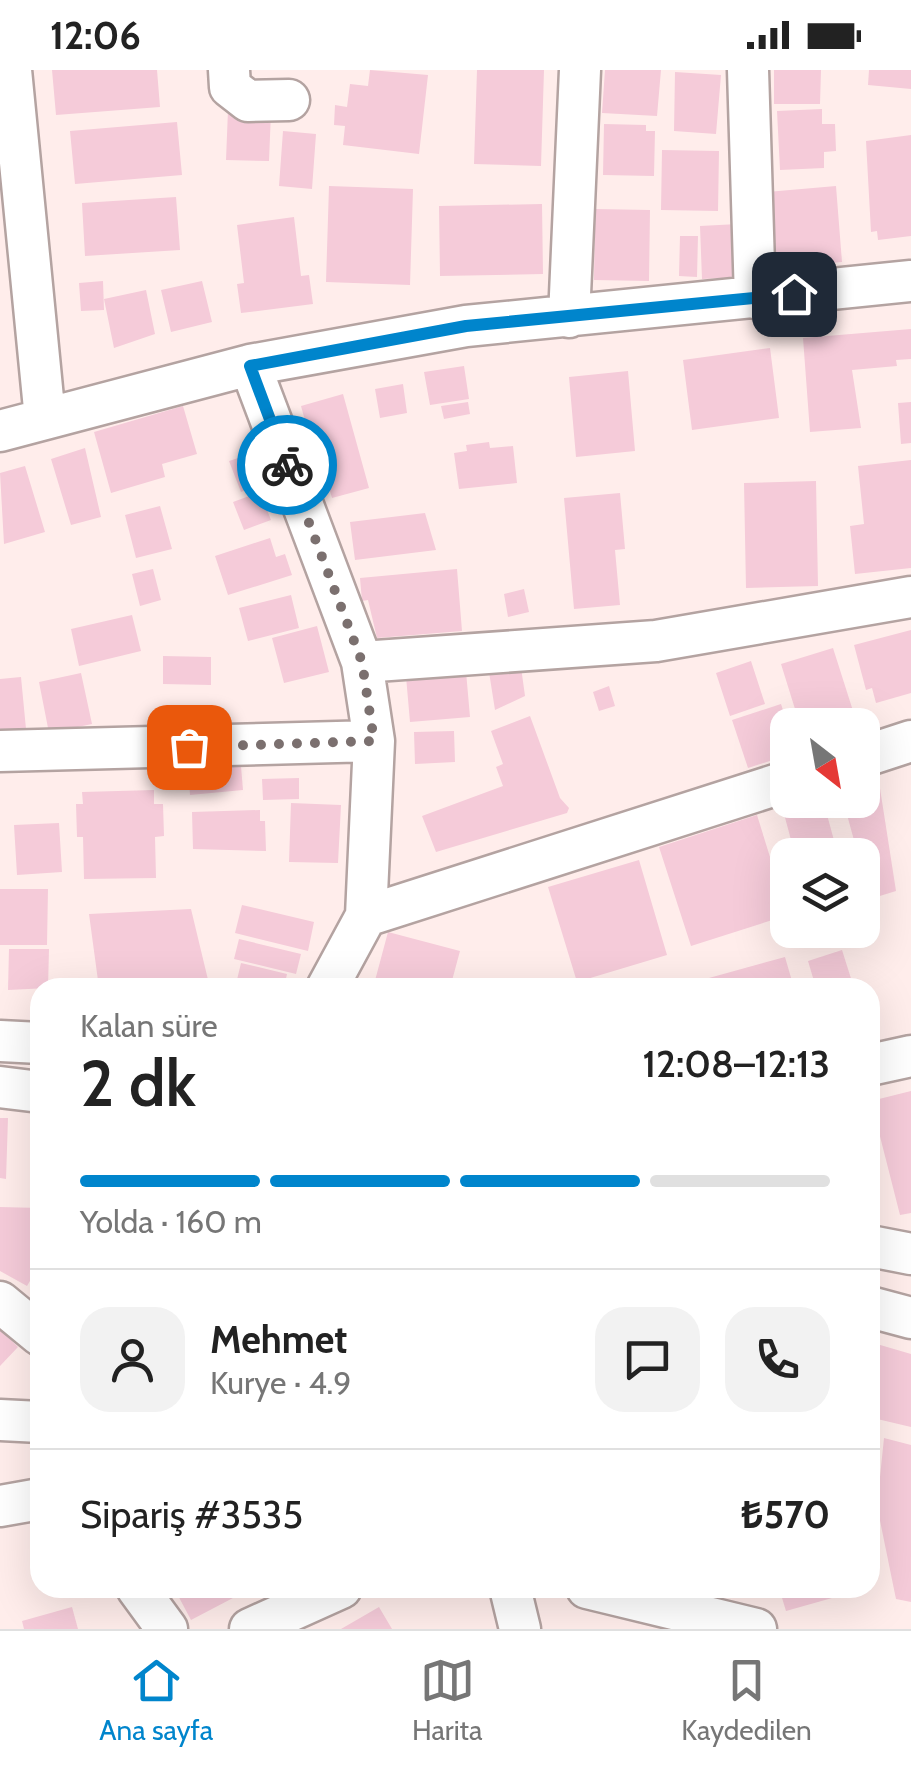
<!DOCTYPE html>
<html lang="tr">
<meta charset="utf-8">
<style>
:root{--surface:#fff;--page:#f2f2f2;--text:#222;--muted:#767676;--line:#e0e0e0;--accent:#0085cc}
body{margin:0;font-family:Cabin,sans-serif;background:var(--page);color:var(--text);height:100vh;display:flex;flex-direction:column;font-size:38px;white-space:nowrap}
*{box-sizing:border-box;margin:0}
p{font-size:32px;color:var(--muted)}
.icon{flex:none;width:55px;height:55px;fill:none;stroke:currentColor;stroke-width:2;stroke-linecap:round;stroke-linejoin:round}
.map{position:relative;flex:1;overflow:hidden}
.sheet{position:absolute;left:30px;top:908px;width:850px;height:620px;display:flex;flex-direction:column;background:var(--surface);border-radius:30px;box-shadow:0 10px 40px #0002}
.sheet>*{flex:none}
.needle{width:65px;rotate:149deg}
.buttons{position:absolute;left:770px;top:638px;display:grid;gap:20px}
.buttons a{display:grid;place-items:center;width:110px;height:110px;border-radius:20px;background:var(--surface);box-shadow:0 10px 40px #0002;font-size:50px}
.pin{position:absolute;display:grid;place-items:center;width:85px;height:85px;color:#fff;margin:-42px;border-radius:20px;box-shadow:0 5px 15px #0006}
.courier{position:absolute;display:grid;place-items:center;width:100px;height:100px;margin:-50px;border:8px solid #0085cc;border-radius:50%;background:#fff;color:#222;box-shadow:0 2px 12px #0007}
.overview em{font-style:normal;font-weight:600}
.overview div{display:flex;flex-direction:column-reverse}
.overview{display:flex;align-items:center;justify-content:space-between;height:170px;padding:0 50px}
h1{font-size:65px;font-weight:600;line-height:75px}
.bar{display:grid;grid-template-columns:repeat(4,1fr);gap:15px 10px;align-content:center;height:120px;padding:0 50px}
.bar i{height:12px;border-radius:8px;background:var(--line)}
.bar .active{background:var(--accent)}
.bar p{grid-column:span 4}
.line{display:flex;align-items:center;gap:25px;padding:0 50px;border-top:2px solid var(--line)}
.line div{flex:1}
.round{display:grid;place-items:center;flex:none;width:105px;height:105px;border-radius:30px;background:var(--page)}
.status{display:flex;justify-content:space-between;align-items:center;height:70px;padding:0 50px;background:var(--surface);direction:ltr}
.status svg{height:28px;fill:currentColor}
.dock{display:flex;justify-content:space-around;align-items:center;height:140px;border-top:2px solid var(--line);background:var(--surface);font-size:28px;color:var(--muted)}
.dock a{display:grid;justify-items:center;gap:5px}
.dock .active{color:var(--accent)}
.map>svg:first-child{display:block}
.building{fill:#f5cbd9}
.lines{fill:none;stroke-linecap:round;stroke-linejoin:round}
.minor-casing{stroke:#b4a3a1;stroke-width:45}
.minor{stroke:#fff;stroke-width:40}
.done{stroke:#7b706f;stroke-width:10;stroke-dasharray:0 18}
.route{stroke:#0085cc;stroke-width:12}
</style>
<div class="status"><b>12:06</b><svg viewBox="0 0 49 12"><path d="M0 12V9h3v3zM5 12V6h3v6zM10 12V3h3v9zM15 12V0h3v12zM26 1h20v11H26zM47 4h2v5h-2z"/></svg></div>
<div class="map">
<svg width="911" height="1559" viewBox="0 0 911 1559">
<rect width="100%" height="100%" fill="#ffedeb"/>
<path class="building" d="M52 0H157L160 37 56 45Z
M370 0 428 5 419 84 343 75 345 56 334 55 335 35 347 37 350 14 368 16Z
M477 0H544L541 96 474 94Z
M605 0H661L657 46 602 43Z
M774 0H821L820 34H774Z
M869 0H911V19L868 15Z
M675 2 721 5 716 64 674 61Z
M822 39V54H835L836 81 824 82V98L780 100 777 41Z
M228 40 271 42 269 91 226 90Z
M177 52 182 105 75 114 70 61Z
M604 54 646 55V61H655L654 106 603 105Z
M283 61 316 64 312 119 279 116Z
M911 65V166L878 170 877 161 871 162 866 71Z
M662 80 719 81 718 141 661 140Z
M329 116 413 119 410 215 326 212Z
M836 116 842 192 773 198 767 122Z
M176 127 180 180 85 186 82 133Z
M542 134 543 204 440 206 439 136Z
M595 139 650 140 649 211 594 210Z
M294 147 301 206 309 205 313 234 241 243 237 214 244 213 237 155Z
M738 154 741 207 702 209 700 156Z
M680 166H698L697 207 679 206Z
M103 211 104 240 81 241 79 213Z
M202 211 212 252 171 262 161 220Z
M146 220 155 264 114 278 104 229Z
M911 259V289L896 290 897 296 852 300 861 358 810 362 803 268Z
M770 278 779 348 692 360 683 290Z
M464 296 469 329 430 335 424 302Z
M628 301 635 381 576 387 569 307Z
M403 314 407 343 380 348 375 319Z
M343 324 369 418 332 428 325 404 320 405 301 336Z
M468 332 470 344 444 349 441 336Z
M911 332V373L901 374 898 333Z
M183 336 197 384 162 394 165 407 111 423 94 362Z
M489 372 490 378 513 376 517 413 459 419 454 383 467 381 466 375Z
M85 378 101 447 71 455 51 389Z
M250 384 261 414 241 422 229 391Z
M911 390V498L855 504 850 456 864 454 858 396Z
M25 396 45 462 4 474 0 403Z
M816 411 818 516 746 518 744 413Z
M260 422 271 450 244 460 233 432Z
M620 423 625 479 615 480 620 535 574 539 564 428Z
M160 436 172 479 136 488 125 445Z
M425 443 436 480 355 490 350 452Z
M270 468 276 487 285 484 292 505 228 525 215 486Z
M153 499 161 530 140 536 132 504Z
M457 499 462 561 377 568 368 530 362 531 360 508Z
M524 519 529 542 508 547 504 524Z
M291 525 299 558 248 571 239 538Z
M132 545 141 581 79 596 71 559Z
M317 556 329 602 284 613 272 568Z
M911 560V623L876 633 872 618 866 620 854 575Z
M833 578 854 644 818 655H800L781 594Z
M163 586 211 587V615L163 614Z
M465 590 470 647 410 652 405 595Z
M751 591 765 634 730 646 716 603Z
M521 597 525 626 495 640 489 602Z
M81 603 92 654 49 663 39 612Z
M21 607 26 659 0 662V609Z
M609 616 615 636 599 641 593 622Z
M781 634 788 655V685L748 698 732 650Z
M218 643 220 668 190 670 188 645Z
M530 646 560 728 569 738 567 743 436 782 422 746 503 716 496 697 503 694 491 661Z
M454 661 455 692 415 694 414 662Z
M240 684 243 720 190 725 189 711 205 709 204 697 188 699 187 689Z
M299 708V729L263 730 262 709Z
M879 712 896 821 870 829 862 785H858L843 730H862V716Z
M154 720V734H163L164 766 155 767 156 808 84 809 83 767H77L76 734H83L82 722Z
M823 730 838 785H795L783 740Z
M291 733 341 735 338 793 289 792Z
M260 740V751H265L266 781 193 779 192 742Z
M757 745 788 845 691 876 659 777Z
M59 753 62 802 17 805 14 755Z
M639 790 667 885 577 912 548 817Z
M0 819H48L47 875H0Z
M242 835 314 852 308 881 235 863Z
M191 839 210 918H99L89 844Z
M388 862 460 881 450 918H373Z
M239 869 301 884 296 904 234 889Z
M9 879H49L48 918 8 920Z
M842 880 854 918H816L808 891Z
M785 887 794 918H681L680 916Z
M241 893 287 904 284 918H235Z
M911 1021V1143L900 1145 871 1031Z
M0 1048H8L6 1109 0 1108Z
M0 1137 40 1138V1194L27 1216 0 1201Z
M0 1259 18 1277 0 1296Z
M870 1272 911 1284V1357L873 1348Z
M884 1368 911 1375V1532L896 1529 877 1436Z
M174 1518H252L191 1550Z
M779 1518H864V1519L786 1541Z
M72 1537 78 1559H24L22 1551Z
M379 1537 392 1559H341Z"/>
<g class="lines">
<g class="minor-casing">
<path id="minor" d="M11 0 45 349
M229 0 230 17 248 31 289 30
M748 0 755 228
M569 247 580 0
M250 295 362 592 374 671 366 846 327 918
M0 361 250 295 466 256 911 211
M362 592 656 571 911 527
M0 681 374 671
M862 687 911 671
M366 846 788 711
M0 971 40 973
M870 995 911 986
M0 1017 40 1022
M870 1176 911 1184
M0 1232 40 1265
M870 1237 911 1248
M0 1350 40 1352
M0 1436 40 1429
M137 1518 167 1559
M510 1518 520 1559
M587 1518 756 1559
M250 1559 341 1518"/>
</g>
<use href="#minor" class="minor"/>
</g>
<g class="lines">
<path class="done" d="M189 677 374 671 362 592 287 395"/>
<path class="route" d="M287 395 250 296 466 256 794 224"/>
</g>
</svg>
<div class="buttons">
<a><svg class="needle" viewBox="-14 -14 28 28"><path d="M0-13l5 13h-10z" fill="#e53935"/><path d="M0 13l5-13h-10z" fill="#767676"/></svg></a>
<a><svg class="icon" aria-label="layers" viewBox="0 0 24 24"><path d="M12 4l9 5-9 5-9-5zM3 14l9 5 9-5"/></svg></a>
</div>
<div class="pin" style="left:189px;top:677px;background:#ea580c"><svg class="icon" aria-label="bag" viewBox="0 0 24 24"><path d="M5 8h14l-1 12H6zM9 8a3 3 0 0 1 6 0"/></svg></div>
<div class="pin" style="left:794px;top:224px;background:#1f2937"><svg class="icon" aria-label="home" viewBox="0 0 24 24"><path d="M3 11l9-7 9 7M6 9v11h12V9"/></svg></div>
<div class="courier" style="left:287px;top:395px"><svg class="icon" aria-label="bike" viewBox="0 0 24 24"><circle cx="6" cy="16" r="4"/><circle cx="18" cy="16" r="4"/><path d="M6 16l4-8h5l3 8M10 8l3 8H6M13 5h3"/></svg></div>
<section class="sheet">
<div class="overview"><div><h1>2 dk</h1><p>Kalan süre</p></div><em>12:08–12:13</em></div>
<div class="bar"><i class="active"></i><i class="active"></i><i class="active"></i><i></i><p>Yolda · 160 m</p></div>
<div class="line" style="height:180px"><a class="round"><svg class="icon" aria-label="person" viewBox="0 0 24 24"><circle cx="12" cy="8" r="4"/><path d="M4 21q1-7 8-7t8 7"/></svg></a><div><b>Mehmet</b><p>Kurye · 4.9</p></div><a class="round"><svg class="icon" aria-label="chat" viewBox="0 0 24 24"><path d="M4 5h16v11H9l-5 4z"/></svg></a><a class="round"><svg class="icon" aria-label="phone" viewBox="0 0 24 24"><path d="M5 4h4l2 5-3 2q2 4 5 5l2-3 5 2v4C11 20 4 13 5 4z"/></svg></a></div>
<div class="line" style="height:130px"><div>Sipariş #3535</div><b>₺570</b></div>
</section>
</div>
<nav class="dock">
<a class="active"><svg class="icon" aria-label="home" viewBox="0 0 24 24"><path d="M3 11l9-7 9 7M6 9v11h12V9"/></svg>Ana sayfa</a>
<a><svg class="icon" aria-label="map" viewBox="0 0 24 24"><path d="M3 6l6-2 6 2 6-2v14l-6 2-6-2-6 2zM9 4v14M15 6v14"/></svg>Harita</a>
<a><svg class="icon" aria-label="saved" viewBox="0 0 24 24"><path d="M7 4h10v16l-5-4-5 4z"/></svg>Kaydedilen</a>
</nav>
